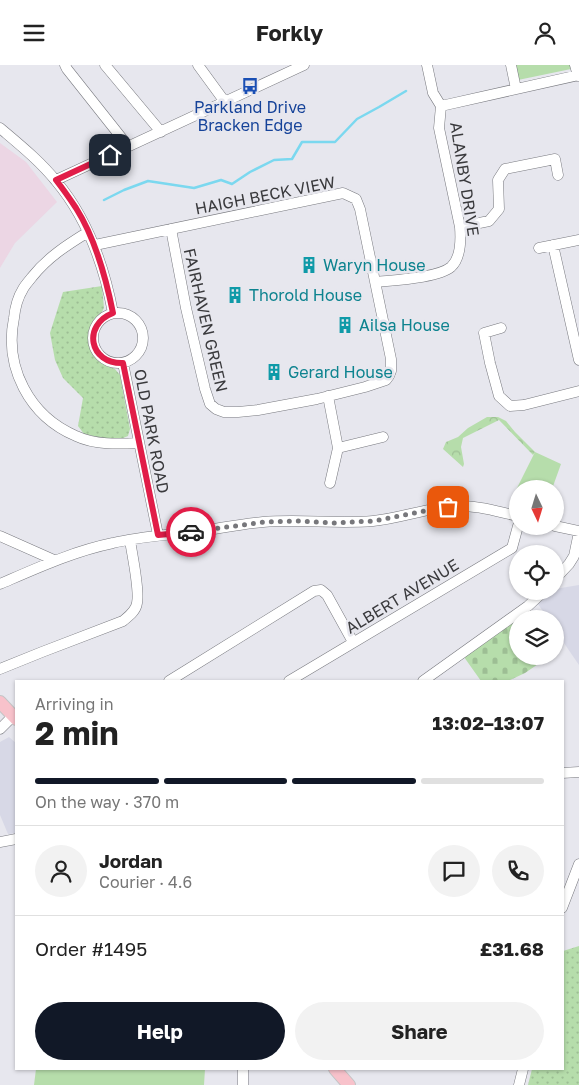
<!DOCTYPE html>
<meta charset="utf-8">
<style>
:root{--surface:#fff;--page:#f2f2f2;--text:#222;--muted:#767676;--line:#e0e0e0;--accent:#111827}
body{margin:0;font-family:"Golos Text",sans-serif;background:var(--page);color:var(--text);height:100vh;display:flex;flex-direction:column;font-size:19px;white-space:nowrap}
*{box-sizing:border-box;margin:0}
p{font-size:16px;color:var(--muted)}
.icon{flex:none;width:28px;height:28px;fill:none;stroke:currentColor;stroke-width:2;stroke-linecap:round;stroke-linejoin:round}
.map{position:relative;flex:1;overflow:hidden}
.details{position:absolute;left:15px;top:615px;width:549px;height:390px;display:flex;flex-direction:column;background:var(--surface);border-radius:0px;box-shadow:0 1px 4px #0004}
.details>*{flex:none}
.needle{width:32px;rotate:176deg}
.fabs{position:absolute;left:509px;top:415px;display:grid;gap:10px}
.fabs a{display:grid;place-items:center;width:55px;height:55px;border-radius:50%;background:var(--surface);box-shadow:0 1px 4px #0004;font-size:25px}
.pin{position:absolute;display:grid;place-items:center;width:42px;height:42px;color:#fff;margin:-21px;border-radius:10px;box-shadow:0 2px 8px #0006}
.courier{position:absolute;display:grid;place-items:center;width:50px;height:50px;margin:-25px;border:4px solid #e11d48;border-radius:50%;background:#fff;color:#222;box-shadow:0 1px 6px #0007}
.overview em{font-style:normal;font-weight:700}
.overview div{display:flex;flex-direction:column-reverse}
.overview{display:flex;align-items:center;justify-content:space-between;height:85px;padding:0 20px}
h1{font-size:32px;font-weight:700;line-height:38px}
.bar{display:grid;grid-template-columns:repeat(4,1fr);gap:8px 5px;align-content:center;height:60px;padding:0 20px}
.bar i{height:6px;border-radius:4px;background:var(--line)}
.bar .selected{background:var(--accent)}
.bar p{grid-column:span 4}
.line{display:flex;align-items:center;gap:12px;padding:0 20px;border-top:1px solid var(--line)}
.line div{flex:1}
.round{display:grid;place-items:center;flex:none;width:52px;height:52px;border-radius:26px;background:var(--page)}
.action{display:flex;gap:10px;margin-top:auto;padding:10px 20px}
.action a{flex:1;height:58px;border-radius:30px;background:var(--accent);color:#fff;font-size:20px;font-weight:700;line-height:58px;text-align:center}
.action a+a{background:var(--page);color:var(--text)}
header{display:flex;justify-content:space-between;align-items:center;height:65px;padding:0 20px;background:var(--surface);font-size:22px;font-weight:700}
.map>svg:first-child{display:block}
.built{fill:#d7d8e6}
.education{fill:#ecd6e4}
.green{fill:#b6ddab}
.forest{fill:url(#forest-crowns)}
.cemetery{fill:url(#cemetery-stones)}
.park{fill:url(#park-dots)}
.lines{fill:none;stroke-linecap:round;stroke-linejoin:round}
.stream{stroke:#7bd8ef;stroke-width:2.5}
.minor-casing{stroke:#78797f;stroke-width:11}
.major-casing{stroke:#c4c4c5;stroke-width:14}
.minor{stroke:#fff;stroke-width:10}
.major{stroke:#f8c2cb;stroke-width:12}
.done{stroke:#77777b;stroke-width:5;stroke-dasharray:0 9}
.route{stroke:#e11d48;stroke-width:6}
.labels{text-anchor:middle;stroke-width:5;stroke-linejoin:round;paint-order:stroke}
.transit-label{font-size:16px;fill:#164399;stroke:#e7e7ee}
.street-label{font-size:16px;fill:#3a3a3d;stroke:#e7e7ee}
.culture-label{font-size:16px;fill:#0d838f;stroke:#e7e7ee;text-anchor:start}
</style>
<header><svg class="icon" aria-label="menu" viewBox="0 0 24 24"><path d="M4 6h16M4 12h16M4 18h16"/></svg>Forkly<svg class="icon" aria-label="person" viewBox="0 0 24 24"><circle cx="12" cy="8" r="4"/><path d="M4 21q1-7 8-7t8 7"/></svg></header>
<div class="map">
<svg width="579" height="1020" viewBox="0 0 579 1020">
<defs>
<pattern id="forest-crowns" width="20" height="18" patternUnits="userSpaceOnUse" patternTransform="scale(1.25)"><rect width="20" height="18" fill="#b6ddab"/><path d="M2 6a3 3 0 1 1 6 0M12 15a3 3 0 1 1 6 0" fill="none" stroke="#9dbe94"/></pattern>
<pattern id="cemetery-stones" width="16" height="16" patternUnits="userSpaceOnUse" patternTransform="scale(1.25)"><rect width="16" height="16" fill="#b6ddab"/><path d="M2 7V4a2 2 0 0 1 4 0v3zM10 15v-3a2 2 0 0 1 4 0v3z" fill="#9dbe94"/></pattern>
<pattern id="park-dots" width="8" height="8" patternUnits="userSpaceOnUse" patternTransform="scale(1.25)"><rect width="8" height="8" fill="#b6ddab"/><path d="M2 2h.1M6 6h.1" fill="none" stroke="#9dbe94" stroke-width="1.8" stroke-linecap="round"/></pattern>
</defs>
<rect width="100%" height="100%" fill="#e7e7ee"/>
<path class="built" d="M579 520V600L555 565V554H548L538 539 549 526H555V524Z
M9 672 16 678V768L8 769 0 750V677Z"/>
<path class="education" d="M0 78 26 97 57 137 15 178 0 203Z"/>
<path class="green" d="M516 0H570L571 4 518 15Z
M535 387 561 399 552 424H518L517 437 511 435Z
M36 1004H205L204 1020H34Z"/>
<path class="forest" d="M487 352H498L506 356 515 367 535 387 533 390 499 355 463 373 461 382 464 399 463 402 443 384 446 377 458 372 468 363Z"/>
<path class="cemetery" d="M517 554 518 591H550L525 608 508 616H481L464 592Z"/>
<path class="park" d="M102 221 104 243 88 275 97 295 115 304 120 310 130 364 128 371 121 374H106L84 369 78 361 83 333 63 313 55 295 50 268 63 227Z
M579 881V1020H528L532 1004H562L563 886Z"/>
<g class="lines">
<path class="stream" d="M104 135 124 125 148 116 194 123 221 115 232 119 250 107 274 95 292 94 302 77H335L357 54 379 42 406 26"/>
<g class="minor-casing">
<path id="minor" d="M65 0 67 4 128 81
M105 0 161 67
M198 0 225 37
M427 0 433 28 441 41
M511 0 516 24
M575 0 578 11
M441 41 579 10
M0 63C20 80 40 96 56 116 88 154 104 200 113 248
M56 115 304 0
M460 162 489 156 499 144 498 115 505 104 555 94 558 110
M88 167C67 180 48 192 32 212 29 216 25 220 23 224 18 232 15 243 14 253 4 302 29 351 76 371 95 380 118 379 139 378
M95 180 343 128 356 134 360 144 391 294V306L389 311 386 315 365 322 317 334 258 345 238 347H224L216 344 210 339 205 324 186 243 171 164
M553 180 579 295
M539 183 579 175
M376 217C394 215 438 213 451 202 461 193 461 175 460 162L439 63 441 41
M93 273a25 25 0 1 1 50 0a25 25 0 1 1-50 0Z
M501 263 484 268 490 298 499 331 510 341 524 340 579 326
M123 298 158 470
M328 331 338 383 330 418
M338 383 383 372
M555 461 579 466
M0 471 54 495
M555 514 569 499 574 491 579 467
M0 519C37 503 74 486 113 478 142 471 171 470 199 466 221 463 242 459 263 457 300 454 336 459 373 456 403 453 431 441 462 441 481 441 499 447 518 451
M0 604 42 587 123 556C129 551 136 546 137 538 140 525 132 490 130 475
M169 616 314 526 321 525 327 530 353 577
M289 616 512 483 518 461
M423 616 528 541 544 526
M0 664 13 651
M562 708 579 707
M0 777 16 774
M562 843 579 799
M243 1020V1004
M519 1020 523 1004"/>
</g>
<g class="major-casing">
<path id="major" d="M0 637 16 654
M335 1004 349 1020"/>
</g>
<use href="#minor" class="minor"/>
<use href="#major" class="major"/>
</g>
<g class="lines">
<path class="done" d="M191 467 264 457 297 456 332 458 374 456 434 444 448 442"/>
<path class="route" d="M110 90 56 115C63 124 70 134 76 143 95 173 106 213 113 248 82 260 89 299 123 298L158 470 191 467"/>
</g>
<defs>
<g id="bus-bare" transform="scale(1.35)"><path d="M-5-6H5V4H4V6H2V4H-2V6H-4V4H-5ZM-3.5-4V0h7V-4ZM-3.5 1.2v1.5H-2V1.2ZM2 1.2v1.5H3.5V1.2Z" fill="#1a4fb4" stroke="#e7e7ee" stroke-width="2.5" paint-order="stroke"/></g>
<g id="building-bare" transform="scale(1.35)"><path d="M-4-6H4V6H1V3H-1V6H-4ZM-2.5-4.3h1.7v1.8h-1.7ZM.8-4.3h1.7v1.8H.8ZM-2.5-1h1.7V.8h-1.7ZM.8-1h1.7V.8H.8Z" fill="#0f9aa8" stroke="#e7e7ee" stroke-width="2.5" paint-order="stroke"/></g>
</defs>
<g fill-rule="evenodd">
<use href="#bus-bare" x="250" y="21"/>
<use href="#building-bare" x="309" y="200"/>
<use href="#building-bare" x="235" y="230"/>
<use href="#building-bare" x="345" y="260"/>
<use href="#building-bare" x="274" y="307"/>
</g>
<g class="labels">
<g class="transit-label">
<text x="250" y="48">Parkland Drive<tspan x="250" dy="18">Bracken Edge</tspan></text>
</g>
<g class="street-label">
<text transform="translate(465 114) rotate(81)" y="6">ALANBY DRIVE</text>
<text transform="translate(265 130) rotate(-11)" y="6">HAIGH BECK VIEW</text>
<text transform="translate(206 255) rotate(77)" y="6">FAIRHAVEN GREEN</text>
<text transform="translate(152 366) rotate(79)" y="6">OLD PARK ROAD</text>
<text transform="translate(402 531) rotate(-31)" y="6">ALBERT AVENUE</text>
</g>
<g class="culture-label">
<text x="323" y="206">Waryn House</text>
<text x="249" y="236">Thorold House</text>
<text x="359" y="266">Ailsa House</text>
<text x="288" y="313">Gerard House</text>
</g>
</g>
</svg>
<div class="fabs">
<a><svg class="needle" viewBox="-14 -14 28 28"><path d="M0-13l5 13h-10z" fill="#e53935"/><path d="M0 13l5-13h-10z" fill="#767676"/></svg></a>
<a><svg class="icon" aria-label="locate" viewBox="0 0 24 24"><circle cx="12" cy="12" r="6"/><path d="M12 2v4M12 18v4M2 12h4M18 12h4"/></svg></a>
<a><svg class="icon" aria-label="layers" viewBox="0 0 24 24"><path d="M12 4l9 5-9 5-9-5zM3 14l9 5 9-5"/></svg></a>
</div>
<div class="pin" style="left:448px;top:442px;background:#ea580c"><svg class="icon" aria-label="bag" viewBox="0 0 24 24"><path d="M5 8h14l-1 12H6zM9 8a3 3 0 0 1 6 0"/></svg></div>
<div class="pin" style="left:110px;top:90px;background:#1f2937"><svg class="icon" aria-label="home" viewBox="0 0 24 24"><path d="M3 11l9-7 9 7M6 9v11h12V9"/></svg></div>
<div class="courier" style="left:191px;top:467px"><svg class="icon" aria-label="car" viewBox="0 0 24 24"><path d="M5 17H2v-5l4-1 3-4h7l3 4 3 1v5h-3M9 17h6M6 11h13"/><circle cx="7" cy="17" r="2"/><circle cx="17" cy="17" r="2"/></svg></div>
<section class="details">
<div class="overview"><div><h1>2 min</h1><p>Arriving in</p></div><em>13:02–13:07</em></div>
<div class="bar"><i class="selected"></i><i class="selected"></i><i class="selected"></i><i></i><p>On the way · 370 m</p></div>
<div class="line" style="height:90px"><a class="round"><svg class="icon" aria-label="person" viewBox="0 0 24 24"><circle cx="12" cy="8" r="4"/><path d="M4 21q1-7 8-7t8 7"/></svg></a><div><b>Jordan</b><p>Courier · 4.6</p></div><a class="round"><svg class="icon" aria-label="chat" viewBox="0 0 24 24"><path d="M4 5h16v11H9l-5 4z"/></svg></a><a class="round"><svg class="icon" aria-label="phone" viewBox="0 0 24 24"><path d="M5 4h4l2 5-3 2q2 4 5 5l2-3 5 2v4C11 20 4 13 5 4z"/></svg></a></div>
<div class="line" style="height:65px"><div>Order #1495</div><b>£31.68</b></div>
<div class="action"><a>Help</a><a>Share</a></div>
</section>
</div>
